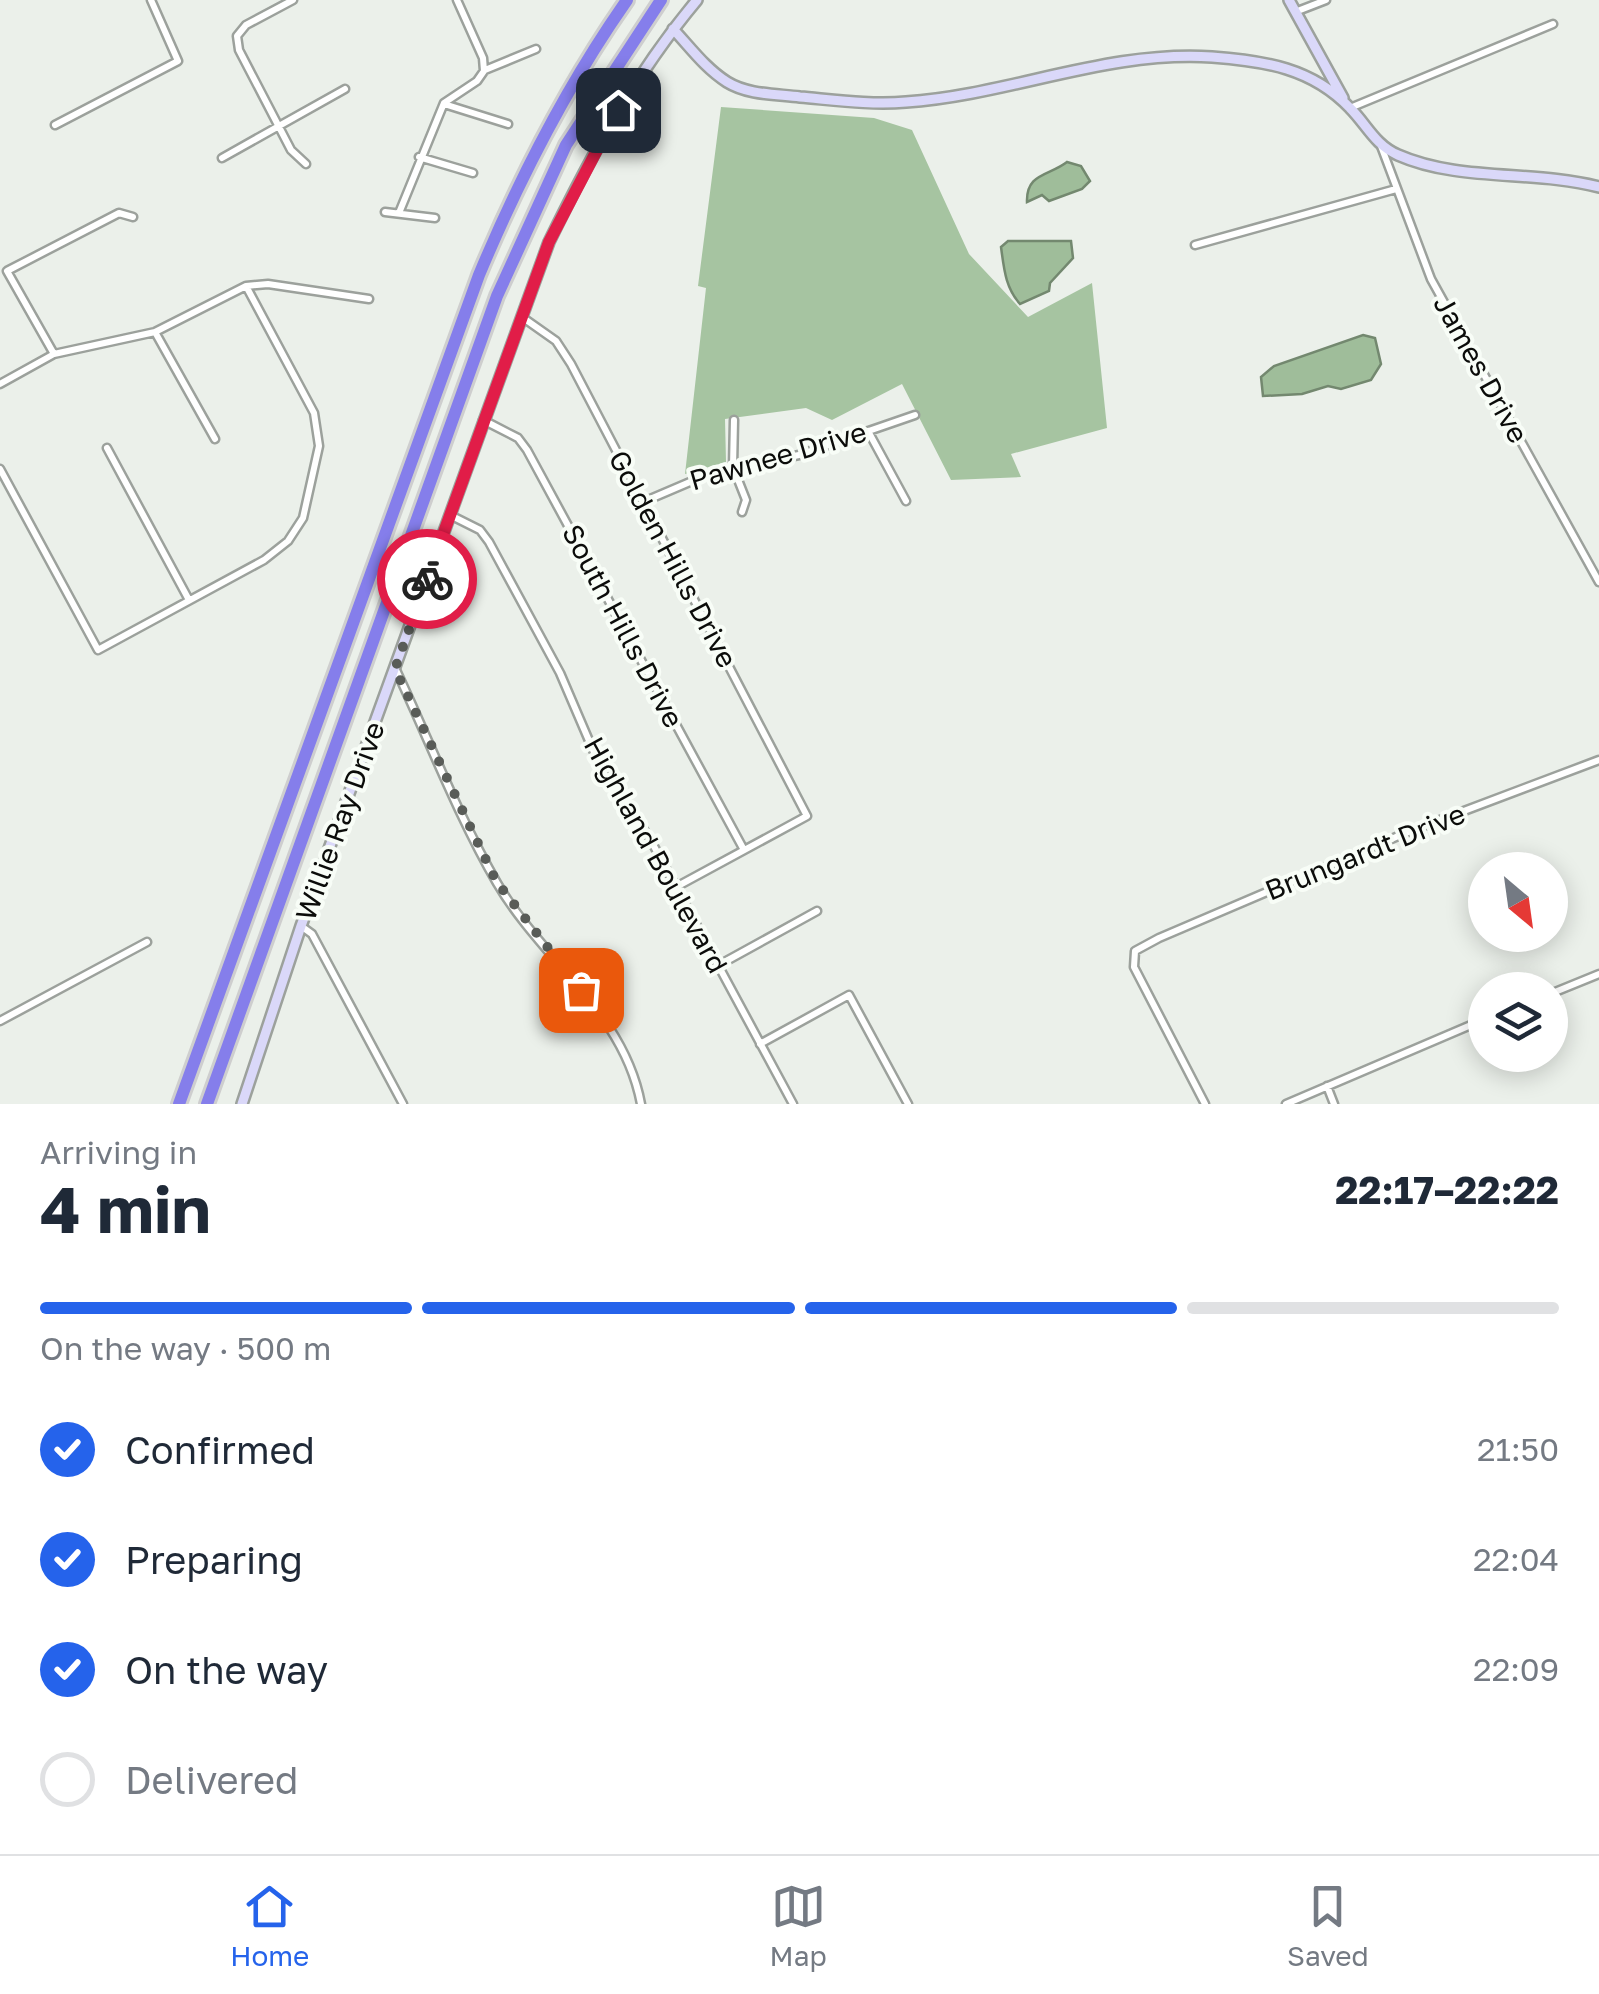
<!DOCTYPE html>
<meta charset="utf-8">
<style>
:root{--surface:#fff;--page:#f2f2f3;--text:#1f2937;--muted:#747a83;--line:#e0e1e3;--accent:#2563eb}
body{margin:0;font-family:"Golos Text",sans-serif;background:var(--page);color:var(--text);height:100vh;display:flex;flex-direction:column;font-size:38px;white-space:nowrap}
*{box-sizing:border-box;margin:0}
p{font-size:32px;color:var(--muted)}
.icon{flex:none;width:55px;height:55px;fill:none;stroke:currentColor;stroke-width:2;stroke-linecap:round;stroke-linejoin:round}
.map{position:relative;height:1104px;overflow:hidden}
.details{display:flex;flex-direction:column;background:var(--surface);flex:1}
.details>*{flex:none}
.needle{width:65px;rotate:151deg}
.fabs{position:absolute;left:1468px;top:852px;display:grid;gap:20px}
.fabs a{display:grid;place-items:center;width:100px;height:100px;border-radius:50%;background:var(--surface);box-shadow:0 5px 25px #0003;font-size:50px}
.pin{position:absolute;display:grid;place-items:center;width:85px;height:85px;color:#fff;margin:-42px;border-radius:20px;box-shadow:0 5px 15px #0006}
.courier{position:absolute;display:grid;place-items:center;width:100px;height:100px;margin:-50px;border:8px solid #e11d48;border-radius:50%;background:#fff;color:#222;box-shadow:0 2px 12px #0007}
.headline em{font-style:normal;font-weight:700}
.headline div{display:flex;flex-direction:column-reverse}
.headline{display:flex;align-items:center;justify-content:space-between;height:170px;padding:0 40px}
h1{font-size:65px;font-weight:700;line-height:75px}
.bar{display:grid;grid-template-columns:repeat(4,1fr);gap:15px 10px;align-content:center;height:120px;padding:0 40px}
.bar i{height:12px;border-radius:8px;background:var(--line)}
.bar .active{background:var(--accent)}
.bar p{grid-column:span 4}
ol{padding:0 40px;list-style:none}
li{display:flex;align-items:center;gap:30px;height:110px}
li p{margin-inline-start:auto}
li .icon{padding:10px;border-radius:50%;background:var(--accent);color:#fff;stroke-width:4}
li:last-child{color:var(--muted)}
li i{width:55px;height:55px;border:5px solid var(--line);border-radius:50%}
.dock{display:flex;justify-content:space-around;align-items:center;height:140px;border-top:2px solid var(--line);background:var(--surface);font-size:28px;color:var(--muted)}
.dock a{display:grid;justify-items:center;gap:5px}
.dock .active{color:var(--accent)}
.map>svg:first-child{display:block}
.forest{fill:#a6c4a1}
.water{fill:#9fbd9a;stroke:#73886f;stroke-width:2.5}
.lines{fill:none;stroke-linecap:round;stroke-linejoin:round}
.street-casing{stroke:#9ca19c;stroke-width:11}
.secondary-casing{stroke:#9ca19c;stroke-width:14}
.highway-casing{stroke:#cecece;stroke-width:18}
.street{stroke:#fff;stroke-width:6}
.secondary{stroke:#dad8f9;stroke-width:9}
.highway{stroke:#857eeb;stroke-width:12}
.done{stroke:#595c58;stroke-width:10;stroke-dasharray:0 18}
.route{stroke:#e11d48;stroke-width:12}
.labels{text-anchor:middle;stroke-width:8;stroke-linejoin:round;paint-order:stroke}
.street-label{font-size:28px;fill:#0b0c0a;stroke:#f8fdf7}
</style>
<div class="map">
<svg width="1599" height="1104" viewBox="0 0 1599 1104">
<rect width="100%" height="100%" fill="#ebf0ea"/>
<path class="forest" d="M721 107 874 118 912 130 969 254 1028 317 1092 283 1107 428 1011 454 1021 477 951 480 902 384 832 420 806 408 725 419 726 462 685 474 706 288 698 286Z"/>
<path class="water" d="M1067 162 1081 166 1090 181 1082 189 1049 201 1042 195 1027 202C1026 173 1049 176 1067 162Z
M1008 241H1071L1073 258 1050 283 1049 291 1020 304C1005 287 1004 268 1001 247Z
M1363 335 1375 338 1381 364 1371 380 1341 389 1328 386 1302 394 1263 396 1261 377 1274 366Z"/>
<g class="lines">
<g class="street-casing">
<path id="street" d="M293 0 246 25 237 36 239 50 291 150 306 164
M1295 12 1326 0
M485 70 536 49
M444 104 508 124
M1350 108 1553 24
M55 125 178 61 151 0
M1381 146 1431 279 1599 582
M419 157 473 173
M222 158 345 89
M385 212 435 218
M399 213 444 103 477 81 484 71 483 58 457 0
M1195 245 1396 189
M246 286 268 284 369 299
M522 317 556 341 571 364 807 816 676 887
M155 332 215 439
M54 354 7 271 119 213 133 217
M0 384 54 354 155 332 246 286 314 413 319 446 303 518 288 541 264 560 98 650 0 469
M483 420 518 438 527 450 744 850
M734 420 733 467 746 500 742 512
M868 431 906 501
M107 448 189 600
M643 502 711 473 799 455 915 415
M450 515 480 530 489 542 560 673 602 771 649 837 793 1104
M396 670C429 740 458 816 497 883 542 960 624 1012 641 1104
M301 926 312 934 403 1104
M719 965 817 911
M1550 994 1599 974
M0 1021 147 942
M760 1044 849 995 908 1104
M1327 1086 1334 1104
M1205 1104 1134 967 1135 951 1159 938 1403 834 1599 760
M1286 1104 1485 1019"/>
</g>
<g class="secondary-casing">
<path id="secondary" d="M1289 0 1343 98
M673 29C690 47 705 68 727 82 748 95 776 94 800 97 835 100 871 105 906 102 1009 95 1107 50 1212 57 1265 61 1312 68 1350 108 1367 125 1375 145 1398 155 1459 182 1535 170 1599 187
M242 1104 301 926 549 242C591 156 635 74 697 0"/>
</g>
<g class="highway-casing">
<path id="highway" d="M179 1104 479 275C520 177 566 87 627 0
M207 1104 497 296 566 145 661 0"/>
</g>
<use href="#street" class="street"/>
<use href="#secondary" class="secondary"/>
<use href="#highway" class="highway"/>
</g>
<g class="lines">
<path class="done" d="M427 579 395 669 496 881 581 990"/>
<path class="route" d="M427 579 549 242 618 110"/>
</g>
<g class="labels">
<g class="street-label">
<text transform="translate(1481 369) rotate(61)" y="10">James Drive</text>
<text transform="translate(778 456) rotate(-16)" y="10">Pawnee Drive</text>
<text transform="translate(673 559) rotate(62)" y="10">Golden Hills Drive</text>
<text transform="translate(623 626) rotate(62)" y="10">South Hills Drive</text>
<text transform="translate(340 821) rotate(-70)" y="10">Willie Ray Drive</text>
<text transform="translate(1365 852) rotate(-22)" y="10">Brungardt Drive</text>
<text transform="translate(656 855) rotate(61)" y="10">Highland Boulevard</text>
</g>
</g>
</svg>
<div class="fabs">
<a><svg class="needle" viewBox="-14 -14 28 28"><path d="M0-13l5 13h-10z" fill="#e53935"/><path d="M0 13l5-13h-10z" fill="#747a83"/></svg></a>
<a><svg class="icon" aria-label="layers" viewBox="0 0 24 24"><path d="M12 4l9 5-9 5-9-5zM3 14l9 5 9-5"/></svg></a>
</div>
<div class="pin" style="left:581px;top:990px;background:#ea580c"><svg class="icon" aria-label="bag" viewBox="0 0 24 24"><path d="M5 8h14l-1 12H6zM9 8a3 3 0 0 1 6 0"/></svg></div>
<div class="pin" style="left:618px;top:110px;background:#1f2937"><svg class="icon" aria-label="home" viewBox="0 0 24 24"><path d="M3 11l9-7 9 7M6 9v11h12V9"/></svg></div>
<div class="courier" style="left:427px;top:579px"><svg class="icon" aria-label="bike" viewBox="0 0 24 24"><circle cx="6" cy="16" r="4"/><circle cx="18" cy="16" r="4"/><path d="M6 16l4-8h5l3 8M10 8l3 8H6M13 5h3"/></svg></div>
</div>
<section class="details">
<div class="headline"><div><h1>4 min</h1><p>Arriving in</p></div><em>22:17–22:22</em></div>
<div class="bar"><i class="active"></i><i class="active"></i><i class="active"></i><i></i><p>On the way · 500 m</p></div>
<ol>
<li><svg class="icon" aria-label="check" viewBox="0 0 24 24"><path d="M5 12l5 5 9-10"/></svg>Confirmed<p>21:50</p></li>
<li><svg class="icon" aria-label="check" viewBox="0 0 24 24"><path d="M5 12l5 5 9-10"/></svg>Preparing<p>22:04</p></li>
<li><svg class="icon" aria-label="check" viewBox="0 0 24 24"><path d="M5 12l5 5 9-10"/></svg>On the way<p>22:09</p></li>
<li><i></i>Delivered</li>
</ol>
</section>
<nav class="dock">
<a class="active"><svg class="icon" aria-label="home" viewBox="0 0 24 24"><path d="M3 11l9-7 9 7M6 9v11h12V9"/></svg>Home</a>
<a><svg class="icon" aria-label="map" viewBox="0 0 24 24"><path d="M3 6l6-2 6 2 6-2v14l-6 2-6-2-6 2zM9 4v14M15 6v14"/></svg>Map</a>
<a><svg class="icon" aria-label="saved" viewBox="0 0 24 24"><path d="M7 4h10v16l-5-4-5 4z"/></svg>Saved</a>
</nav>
